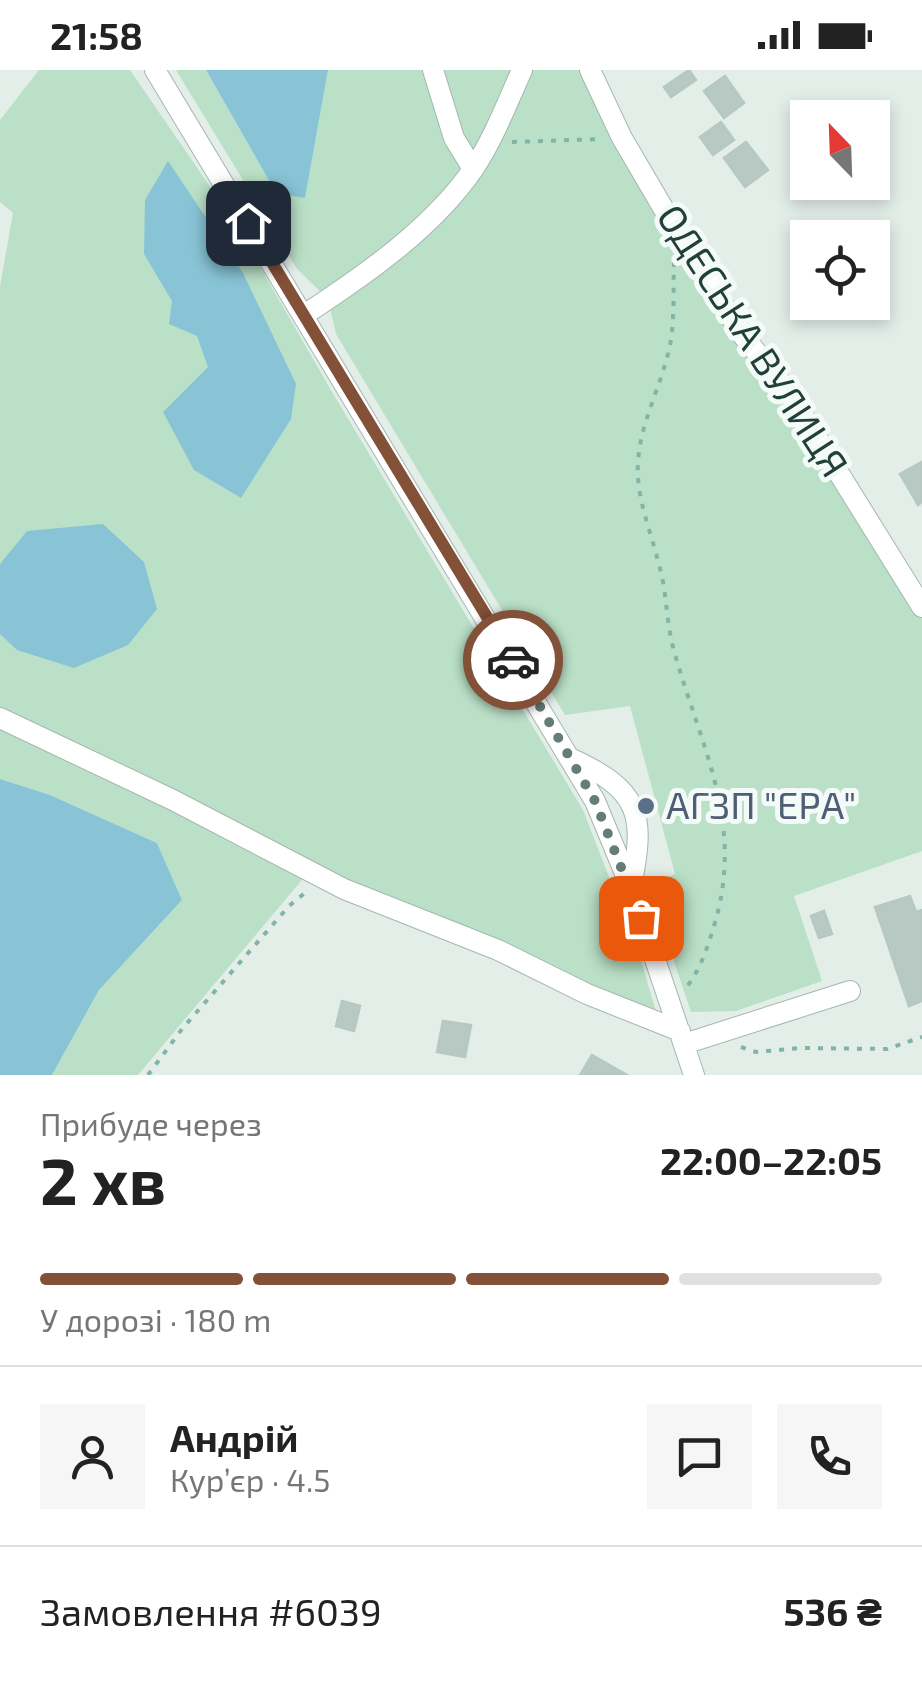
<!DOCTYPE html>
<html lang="uk">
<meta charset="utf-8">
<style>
:root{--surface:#fff;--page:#f6f6f6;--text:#222;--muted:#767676;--line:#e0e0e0;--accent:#835038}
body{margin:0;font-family:"Exo 2",sans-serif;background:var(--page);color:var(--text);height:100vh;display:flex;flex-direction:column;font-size:38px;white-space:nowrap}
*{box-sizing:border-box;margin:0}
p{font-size:32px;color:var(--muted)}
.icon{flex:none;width:55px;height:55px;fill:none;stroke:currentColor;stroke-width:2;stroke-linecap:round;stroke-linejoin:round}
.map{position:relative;height:1005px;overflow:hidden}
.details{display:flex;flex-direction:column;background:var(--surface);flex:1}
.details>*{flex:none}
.needle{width:65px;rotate:337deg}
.controls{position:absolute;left:790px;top:30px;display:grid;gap:20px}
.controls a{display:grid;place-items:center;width:100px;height:100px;border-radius:0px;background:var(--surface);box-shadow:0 5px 15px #0003;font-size:50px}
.pin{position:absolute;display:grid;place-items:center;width:85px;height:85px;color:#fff;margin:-42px;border-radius:20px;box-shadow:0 5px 15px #0006}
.courier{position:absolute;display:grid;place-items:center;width:100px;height:100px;margin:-50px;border:8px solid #835038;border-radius:50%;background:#fff;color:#222;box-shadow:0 2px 12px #0007}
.head em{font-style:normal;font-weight:700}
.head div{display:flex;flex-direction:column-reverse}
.head{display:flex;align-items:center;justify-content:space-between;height:170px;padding:0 40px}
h1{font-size:65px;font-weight:700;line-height:75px}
.bar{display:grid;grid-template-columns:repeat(4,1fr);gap:15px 10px;align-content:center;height:120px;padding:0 40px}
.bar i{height:12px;border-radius:8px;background:var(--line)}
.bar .active{background:var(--accent)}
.bar p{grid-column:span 4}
.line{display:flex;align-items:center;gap:25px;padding:0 40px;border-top:2px solid var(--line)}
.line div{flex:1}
.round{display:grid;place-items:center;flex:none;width:105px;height:105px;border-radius:0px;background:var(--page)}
.status{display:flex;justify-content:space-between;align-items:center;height:70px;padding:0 50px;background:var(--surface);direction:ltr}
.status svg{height:28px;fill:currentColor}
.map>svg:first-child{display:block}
.green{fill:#bae0c7}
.water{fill:#88c4d6}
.building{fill:#b8c9c3;stroke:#b5c8c1;stroke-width:2.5}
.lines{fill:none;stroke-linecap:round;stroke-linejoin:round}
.minor-casing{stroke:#a5b6b1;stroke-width:22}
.path{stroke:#81b3a7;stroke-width:4;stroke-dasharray:5 8;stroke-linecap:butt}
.minor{stroke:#fff;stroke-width:20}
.done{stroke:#657d77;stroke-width:10;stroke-dasharray:0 18}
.route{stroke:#835038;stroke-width:12}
.service-dot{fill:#5c6f8a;stroke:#f4faf7;stroke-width:4}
.labels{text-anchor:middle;stroke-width:10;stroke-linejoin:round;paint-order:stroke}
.street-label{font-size:38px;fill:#21403a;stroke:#f4faf7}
.service-label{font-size:38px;fill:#4e5e75;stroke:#f4faf7;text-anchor:start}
</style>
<div class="status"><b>21:58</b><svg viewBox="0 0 49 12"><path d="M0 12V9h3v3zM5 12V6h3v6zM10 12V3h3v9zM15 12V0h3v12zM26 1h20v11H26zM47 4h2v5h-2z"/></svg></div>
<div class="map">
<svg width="922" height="1005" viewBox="0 0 922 1005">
<rect width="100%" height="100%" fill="#e3eee9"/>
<path class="green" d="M39 0H130L233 150 335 327 583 740 639 884 660 955 306 805 138 1005H52L99 920 182 830 157 773 50 725 0 709V216L13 143 0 132V50Z
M176 0H206L276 123 305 127 328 0H590L622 68 922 537V781L794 826 822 911 736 941 691 942 648 815 675 804 630 636 565 645 336 264 328 229 297 199Z"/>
<path class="water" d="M206 0H328L305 128 276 123Z
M168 91 243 203 296 314 291 349 241 428 194 400 163 342 208 297 197 266 169 254 172 231 144 184 145 130Z
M103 454 144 492 157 539 128 575 74 598 17 580 0 564V494L27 461Z
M0 709 50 725 157 773 182 830 99 920 52 1005H0Z"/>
<path class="building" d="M689 0 696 10 671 27 664 17Z
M725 6 744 33 724 48 704 21Z
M721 52 734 70 713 85 700 67Z
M746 72 768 100 745 117 724 88Z
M922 392V432L918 435 900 404Z
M910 826 916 842 922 840V931L909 936 875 837Z
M824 841 832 864 819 868 811 846Z
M342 931 360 936 354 961 336 956Z
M443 951 471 955 465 987 437 982Z
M592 985 627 1005H580Z"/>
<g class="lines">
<g class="minor-casing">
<path id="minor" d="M155 0 595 731 631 818 694 1005
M433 0 454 68 473 99
M590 0 622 68 676 160 741 263 789 323 922 537
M304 245C365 205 433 158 474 98 494 68 507 33 522 0
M0 648 173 730 344 819 498 880 587 924 680 961
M570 688C640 720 646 744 631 816
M684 974 850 921"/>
</g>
<path class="path" d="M512 72 603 69
M674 192C673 219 675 249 670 275 661 320 635 360 638 407 640 438 652 465 659 495 667 522 666 550 673 577 699 674 746 751 714 856 707 879 700 900 686 918
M741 977 756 982 801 978 887 979 922 967
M148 1005 182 959 289 836 306 822"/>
<use href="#minor" class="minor"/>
</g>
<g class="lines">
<path class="done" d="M513 590 595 731 641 848"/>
<path class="route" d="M248 153 513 590"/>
</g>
<circle class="service-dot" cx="646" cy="736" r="10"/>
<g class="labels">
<g class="street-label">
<text transform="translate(752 271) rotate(57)" y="13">ОДЕСЬКА ВУЛИЦЯ</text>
</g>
<g class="service-label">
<text x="666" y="749">АГЗП "ЕРА"</text>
</g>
</g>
</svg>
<div class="controls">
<a><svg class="needle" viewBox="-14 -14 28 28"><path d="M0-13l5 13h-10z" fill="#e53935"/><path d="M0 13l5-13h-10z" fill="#767676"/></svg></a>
<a><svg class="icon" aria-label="locate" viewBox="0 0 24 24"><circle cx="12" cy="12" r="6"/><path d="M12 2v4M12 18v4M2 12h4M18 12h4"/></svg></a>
</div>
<div class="pin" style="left:641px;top:848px;background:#ea580c"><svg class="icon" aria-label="bag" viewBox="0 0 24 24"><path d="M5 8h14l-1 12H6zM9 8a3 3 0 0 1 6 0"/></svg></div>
<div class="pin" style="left:248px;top:153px;background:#1f2937"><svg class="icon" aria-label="home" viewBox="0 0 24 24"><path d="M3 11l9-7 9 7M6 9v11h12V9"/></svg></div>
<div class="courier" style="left:513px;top:590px"><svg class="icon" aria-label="car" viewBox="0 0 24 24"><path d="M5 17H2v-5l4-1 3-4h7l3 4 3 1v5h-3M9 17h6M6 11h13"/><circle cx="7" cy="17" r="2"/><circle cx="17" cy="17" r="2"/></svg></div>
</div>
<section class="details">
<div class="head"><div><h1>2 хв</h1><p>Прибуде через</p></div><em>22:00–22:05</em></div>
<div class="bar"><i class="active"></i><i class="active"></i><i class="active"></i><i></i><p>У дорозі · 180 m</p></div>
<div class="line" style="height:180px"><a class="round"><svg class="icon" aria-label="person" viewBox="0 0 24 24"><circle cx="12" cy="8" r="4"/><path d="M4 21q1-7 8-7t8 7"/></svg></a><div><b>Андрій</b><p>Кур’єр · 4.5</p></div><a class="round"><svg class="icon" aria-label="chat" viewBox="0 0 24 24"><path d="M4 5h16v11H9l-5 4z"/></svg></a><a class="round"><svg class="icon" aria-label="phone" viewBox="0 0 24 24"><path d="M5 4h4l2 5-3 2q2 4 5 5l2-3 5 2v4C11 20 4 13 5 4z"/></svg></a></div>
<div class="line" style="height:130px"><div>Замовлення #6039</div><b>536 ₴</b></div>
</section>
